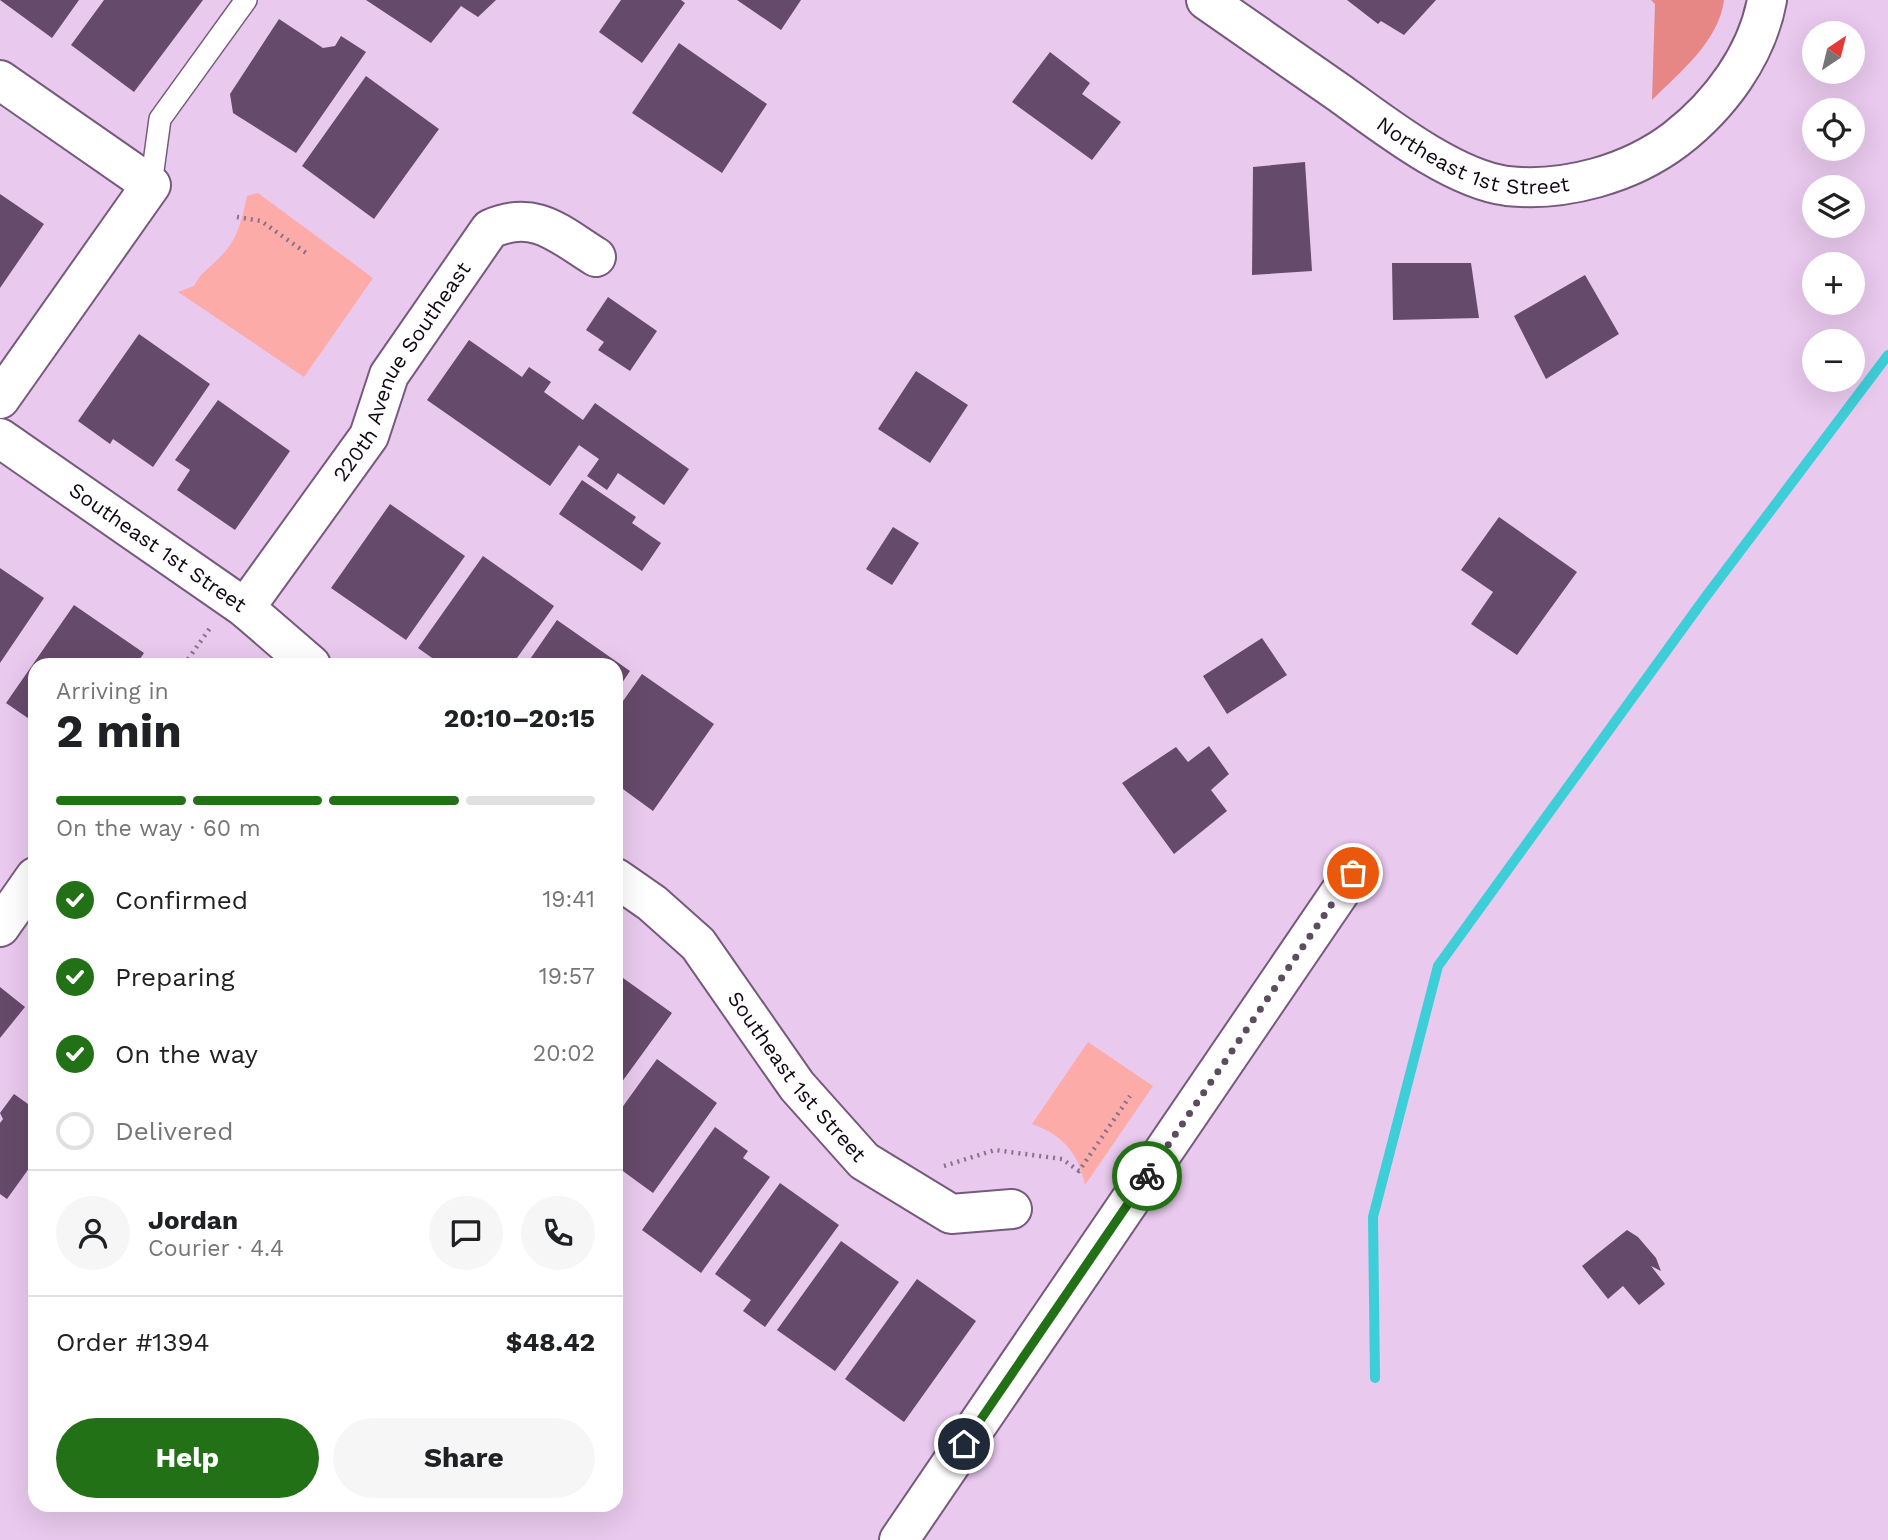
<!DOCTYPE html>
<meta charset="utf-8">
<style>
:root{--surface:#fff;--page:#f6f6f6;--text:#202124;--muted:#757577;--line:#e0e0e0;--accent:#237116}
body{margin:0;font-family:"Work Sans",sans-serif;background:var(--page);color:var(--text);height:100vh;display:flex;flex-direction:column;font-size:26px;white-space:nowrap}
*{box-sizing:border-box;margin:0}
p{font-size:23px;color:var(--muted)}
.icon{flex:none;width:38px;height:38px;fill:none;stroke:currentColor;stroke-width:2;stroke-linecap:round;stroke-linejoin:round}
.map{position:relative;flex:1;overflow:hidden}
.details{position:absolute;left:28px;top:658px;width:595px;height:854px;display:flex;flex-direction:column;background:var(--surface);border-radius:21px;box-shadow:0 7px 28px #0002}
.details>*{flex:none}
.needle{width:46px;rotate:35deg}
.buttons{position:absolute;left:1802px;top:21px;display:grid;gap:14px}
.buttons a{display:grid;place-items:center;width:63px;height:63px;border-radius:50%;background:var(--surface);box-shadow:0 7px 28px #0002;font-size:35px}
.pin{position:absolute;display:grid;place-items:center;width:60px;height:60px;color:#fff;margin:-30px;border:4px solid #fff;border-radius:50%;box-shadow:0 2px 7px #0007}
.courier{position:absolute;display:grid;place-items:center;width:70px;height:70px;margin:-35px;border:5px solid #237116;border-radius:50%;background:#fff;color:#222;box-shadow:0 2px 9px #0007}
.summary em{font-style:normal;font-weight:700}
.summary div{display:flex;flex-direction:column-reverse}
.summary{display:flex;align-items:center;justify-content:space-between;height:119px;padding:0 28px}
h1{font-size:46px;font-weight:700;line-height:52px}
.bar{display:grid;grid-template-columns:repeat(4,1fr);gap:10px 7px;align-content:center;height:84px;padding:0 28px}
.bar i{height:9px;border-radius:5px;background:var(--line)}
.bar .selected{background:var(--accent)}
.bar p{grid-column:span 4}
.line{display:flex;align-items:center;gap:18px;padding:0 28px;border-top:2px solid var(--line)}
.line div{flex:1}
.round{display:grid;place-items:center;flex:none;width:74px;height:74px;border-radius:37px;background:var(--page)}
ol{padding:0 28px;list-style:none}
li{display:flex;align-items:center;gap:21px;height:77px}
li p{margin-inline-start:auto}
li .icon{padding:7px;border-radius:50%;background:var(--accent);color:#fff;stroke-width:4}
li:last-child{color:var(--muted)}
li i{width:38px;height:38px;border:4px solid var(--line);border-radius:50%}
.cta{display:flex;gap:14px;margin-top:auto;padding:14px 28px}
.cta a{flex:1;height:80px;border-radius:42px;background:var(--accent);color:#fff;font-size:28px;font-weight:700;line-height:80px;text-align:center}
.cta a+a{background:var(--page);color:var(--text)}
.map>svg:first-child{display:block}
.green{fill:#fdaba9}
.forest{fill:#e78785}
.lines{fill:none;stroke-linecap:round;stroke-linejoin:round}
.stream{stroke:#3eced7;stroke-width:10}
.building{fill:#664a6b}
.service-casing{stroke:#765a7c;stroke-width:24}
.minor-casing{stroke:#765a7c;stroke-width:42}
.path{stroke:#89728c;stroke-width:4.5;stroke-dasharray:2 5;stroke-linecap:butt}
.service{stroke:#fff;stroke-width:21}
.minor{stroke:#fff;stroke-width:38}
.done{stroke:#5d4b60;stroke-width:7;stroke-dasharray:0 12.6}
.route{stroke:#237116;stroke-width:9}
.labels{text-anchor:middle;stroke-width:7;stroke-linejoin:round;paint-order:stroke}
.street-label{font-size:21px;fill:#120714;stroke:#f6d6fc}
</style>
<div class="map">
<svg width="1888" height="1540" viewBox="0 0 1888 1540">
<rect width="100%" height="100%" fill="#e9c9ee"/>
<path class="green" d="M258 193 373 278 304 377 178 292 194 286C201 272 210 268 220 257 238 240 242 219 247 196Z
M1088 1042 1153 1086 1085 1185C1079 1154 1063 1135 1032 1124Z"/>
<path class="forest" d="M1651 0H1724C1719 41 1680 72 1652 100L1655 4Z"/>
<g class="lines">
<path class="stream" d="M1375 1378 1373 1217 1438 966 1704 599 1888 355"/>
</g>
<path class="building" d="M0 0H79L52 38Z
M104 0H203L134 92 71 45Z
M366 0H496L478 17 461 6 431 43Z
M621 0H681L685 3 642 63 599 32Z
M737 0H801L781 30Z
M1347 0H1436L1404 35 1381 21 1378 24Z
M279 19 323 48 335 46 341 36 366 52 296 153 233 113 230 94Z
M679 43 767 104 722 173 632 113Z
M1050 52 1090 83 1082 94 1121 122 1092 160 1012 102Z
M366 76 439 129 374 219 302 166Z
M1305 162 1312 271 1252 275 1253 167Z
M0 194 44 224 0 288Z
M1392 263H1471L1479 318 1393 320Z
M1585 275 1619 334 1546 379 1514 316Z
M608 297 657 331 630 371 598 350 604 342 586 330Z
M139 334 210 384 153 467 113 439 110 444 78 421Z
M469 340 522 377 529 367 551 382 544 392 583 420 595 403 689 469 664 505 618 473 607 490 587 476 599 459 579 445 550 486 427 400Z
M916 371 968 405 930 463 878 429Z
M218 400 290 451 235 530 177 490 190 470 175 460Z
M582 480 636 517 632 523 661 543 642 571 559 514Z
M390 504 465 556 406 640 331 588Z
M1499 517 1577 572 1517 655 1471 624 1493 592 1461 570Z
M893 527 919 543 892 585 866 569Z
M483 556 554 606 512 665H442L418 648Z
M0 568 44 598 0 663Z
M74 605 144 653 136 665H35V723L6 703Z
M557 620 630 671 616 692V665H526Z
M1262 638 1287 675 1227 714 1203 676Z
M642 674 714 724 653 811 616 784V711Z
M1209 746 1229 774 1211 790 1227 811 1174 854 1122 783 1176 747 1188 762Z
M616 973 672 1013 616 1090Z
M0 987 25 1007 0 1038Z
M657 1059 717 1103 653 1193 616 1166V1116Z
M14 1094 35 1109V1160L7 1199 0 1194V1123L3 1119 0 1113Z
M715 1127 748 1151 743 1158 770 1177 701 1273 642 1230Z
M780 1183 839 1225 765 1327 743 1311 751 1300 715 1274Z
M1627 1230 1638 1237 1656 1258 1661 1271 1651 1266 1665 1284 1639 1305 1623 1286 1608 1299 1582 1266Z
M841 1241 899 1282 835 1371 777 1330Z
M917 1279 976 1321 904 1422 845 1379Z"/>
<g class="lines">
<g class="service-casing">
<path id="service" d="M151 185 160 119 246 0"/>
</g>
<g class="minor-casing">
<g id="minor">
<path id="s1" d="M1206 0C1251 31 1296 63 1341 94 1384 125 1453 179 1507 186 1565 192 1630 174 1676 139 1720 105 1757 55 1767 0"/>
<path d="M0 80 151 185 0 399"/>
<path id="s2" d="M0 438 245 608 311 665"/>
<path id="s3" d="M245 608 369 436 389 375 490 229C535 209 559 234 596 257"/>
<path id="s4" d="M616 878 652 903 698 944 797 1086 864 1161 951 1214 1012 1209"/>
<path d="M0 927 35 877"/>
<path d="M899 1540 1353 873"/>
</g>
</g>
<path class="path" d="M237 217 261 221 309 255
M184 665 210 628
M944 1166 995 1150 1062 1159 1079 1171 1130 1096"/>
<use href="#service" class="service"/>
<use href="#minor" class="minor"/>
</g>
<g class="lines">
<path class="done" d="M1147 1176 1353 873"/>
<path class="route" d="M964 1444 1147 1176"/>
</g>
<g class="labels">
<g class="street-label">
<text dy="7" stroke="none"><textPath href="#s1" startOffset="315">Northeast 1st Street</textPath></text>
<text dy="7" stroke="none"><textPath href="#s3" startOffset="285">220th Avenue Southeast</textPath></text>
<text dy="7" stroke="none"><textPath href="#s2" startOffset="192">Southeast 1st Street</textPath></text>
<text dy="7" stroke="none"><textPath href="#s4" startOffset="271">Southeast 1st Street</textPath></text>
</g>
</g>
</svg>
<div class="buttons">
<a><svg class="needle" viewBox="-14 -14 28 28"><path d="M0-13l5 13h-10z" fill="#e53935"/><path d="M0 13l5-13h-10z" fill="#757577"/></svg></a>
<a><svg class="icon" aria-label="locate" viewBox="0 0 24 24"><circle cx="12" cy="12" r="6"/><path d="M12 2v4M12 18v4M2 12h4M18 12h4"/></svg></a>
<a><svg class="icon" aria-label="layers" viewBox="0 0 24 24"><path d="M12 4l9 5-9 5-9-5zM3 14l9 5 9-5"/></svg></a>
<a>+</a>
<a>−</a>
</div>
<div class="pin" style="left:1353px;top:873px;background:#ea580c"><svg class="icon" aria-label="bag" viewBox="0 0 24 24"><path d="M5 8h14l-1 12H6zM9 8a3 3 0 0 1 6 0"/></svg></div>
<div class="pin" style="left:964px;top:1444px;background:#1f2937"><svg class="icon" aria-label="home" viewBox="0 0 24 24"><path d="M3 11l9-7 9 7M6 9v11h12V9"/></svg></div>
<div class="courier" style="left:1147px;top:1176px"><svg class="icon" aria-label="bike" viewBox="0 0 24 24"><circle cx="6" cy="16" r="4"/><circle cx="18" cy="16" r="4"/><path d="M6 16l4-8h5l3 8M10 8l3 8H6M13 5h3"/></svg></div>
<section class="details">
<div class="summary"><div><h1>2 min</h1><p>Arriving in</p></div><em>20:10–20:15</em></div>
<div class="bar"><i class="selected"></i><i class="selected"></i><i class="selected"></i><i></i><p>On the way · 60 m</p></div>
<ol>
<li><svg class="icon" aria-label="check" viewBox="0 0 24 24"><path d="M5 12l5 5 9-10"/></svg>Confirmed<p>19:41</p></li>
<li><svg class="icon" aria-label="check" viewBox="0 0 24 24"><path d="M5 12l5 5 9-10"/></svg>Preparing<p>19:57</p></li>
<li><svg class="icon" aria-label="check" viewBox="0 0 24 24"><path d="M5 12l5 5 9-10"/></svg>On the way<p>20:02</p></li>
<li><i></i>Delivered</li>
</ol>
<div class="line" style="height:126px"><a class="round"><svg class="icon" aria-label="person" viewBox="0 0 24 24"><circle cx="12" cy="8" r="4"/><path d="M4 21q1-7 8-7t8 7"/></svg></a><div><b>Jordan</b><p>Courier · 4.4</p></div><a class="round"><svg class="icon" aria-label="chat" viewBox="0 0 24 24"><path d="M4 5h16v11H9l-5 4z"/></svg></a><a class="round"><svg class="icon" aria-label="phone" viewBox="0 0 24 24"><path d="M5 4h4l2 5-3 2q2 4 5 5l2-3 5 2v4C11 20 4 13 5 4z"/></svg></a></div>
<div class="line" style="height:91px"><div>Order #1394</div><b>$48.42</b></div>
<div class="cta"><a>Help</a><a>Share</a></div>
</section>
</div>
